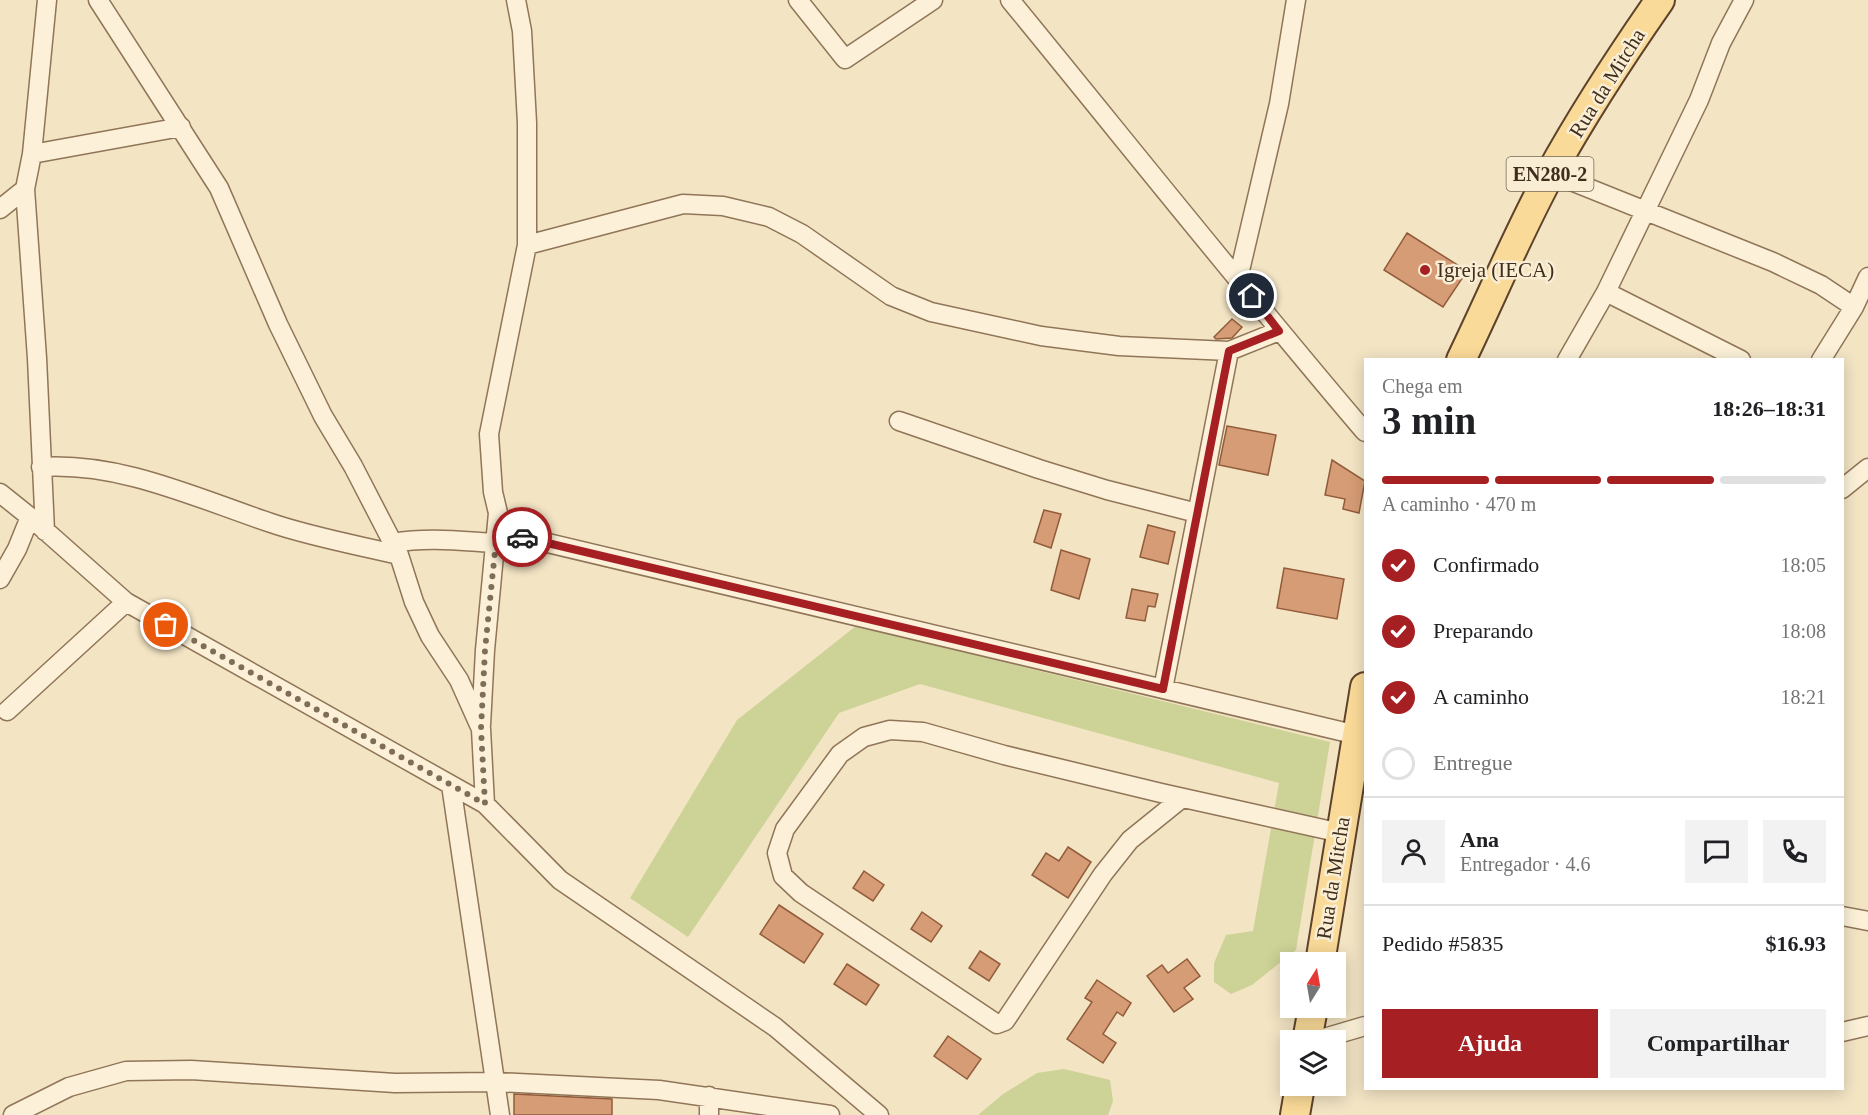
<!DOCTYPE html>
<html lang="pt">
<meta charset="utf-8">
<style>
:root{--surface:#fff;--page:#f2f2f2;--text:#202124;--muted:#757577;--line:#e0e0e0;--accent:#a62023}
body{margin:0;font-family:Georgia,serif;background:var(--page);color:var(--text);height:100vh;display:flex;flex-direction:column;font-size:22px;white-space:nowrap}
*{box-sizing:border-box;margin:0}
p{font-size:20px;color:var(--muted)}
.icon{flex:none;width:33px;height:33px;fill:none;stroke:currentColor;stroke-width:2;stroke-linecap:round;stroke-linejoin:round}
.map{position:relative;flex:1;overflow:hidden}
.drawer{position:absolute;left:1364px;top:358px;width:480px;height:732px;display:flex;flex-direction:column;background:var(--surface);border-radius:0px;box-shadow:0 3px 15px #0003}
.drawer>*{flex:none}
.needle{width:39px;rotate:11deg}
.fabs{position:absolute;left:1280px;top:952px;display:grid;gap:12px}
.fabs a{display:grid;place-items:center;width:66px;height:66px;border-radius:0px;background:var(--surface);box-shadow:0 3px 15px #0003;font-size:30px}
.pin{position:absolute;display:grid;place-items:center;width:51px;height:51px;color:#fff;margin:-26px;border:3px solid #fff;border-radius:50%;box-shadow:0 2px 6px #0007}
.courier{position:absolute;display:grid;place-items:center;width:60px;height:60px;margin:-30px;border:4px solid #a62023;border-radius:50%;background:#fff;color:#222;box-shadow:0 2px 8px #0007}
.overview em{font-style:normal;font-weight:600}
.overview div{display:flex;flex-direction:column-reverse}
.overview{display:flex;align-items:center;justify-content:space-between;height:102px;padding:0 18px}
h1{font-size:39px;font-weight:600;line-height:45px}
.bar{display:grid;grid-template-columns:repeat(4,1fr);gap:9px 6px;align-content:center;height:72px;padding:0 18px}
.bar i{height:8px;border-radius:4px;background:var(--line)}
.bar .selected{background:var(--accent)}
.bar p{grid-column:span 4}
.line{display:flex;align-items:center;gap:15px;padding:0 18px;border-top:2px solid var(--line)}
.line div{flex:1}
.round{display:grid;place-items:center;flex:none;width:63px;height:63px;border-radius:0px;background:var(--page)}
ol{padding:0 18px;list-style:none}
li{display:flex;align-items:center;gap:18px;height:66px}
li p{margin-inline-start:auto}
li .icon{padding:6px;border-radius:50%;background:var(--accent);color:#fff;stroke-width:4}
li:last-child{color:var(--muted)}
li i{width:33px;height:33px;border:3px solid var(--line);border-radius:50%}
.primary-button{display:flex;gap:12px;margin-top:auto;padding:12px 18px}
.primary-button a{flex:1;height:69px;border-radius:0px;background:var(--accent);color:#fff;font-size:24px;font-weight:600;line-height:69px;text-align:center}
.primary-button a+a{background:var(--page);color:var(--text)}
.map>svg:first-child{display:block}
.green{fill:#cdd396}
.building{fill:#d59c75;stroke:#925c3b;stroke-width:1.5}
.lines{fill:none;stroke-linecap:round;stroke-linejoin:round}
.minor-casing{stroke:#907558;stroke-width:21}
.primary-casing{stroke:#5e432c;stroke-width:32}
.minor{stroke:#fcf1d8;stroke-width:18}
.primary{stroke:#fada98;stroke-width:28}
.done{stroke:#7e6d57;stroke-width:6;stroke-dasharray:0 10.8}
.route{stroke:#a62023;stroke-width:8}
.poi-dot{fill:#a62023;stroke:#f9eed4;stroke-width:2}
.labels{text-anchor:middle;stroke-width:5;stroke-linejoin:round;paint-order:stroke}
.shield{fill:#f9eed4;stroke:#776754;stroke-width:1.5}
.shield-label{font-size:20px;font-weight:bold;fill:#3f2d1d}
.street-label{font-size:21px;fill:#3f2d1d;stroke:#f9eed4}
.poi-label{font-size:21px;fill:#3f2d1d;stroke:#f9eed4;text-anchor:start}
</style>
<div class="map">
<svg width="1868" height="1115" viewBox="0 0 1868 1115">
<rect width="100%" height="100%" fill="#f3e4c4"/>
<path class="green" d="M856 626 1330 742 1296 950 1252 985 1231 994 1214 982V963L1226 935 1253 931 1279 783 920 684 839 713 688 937 630 898 737 720Z
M1064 1069 1110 1080 1113 1101 1108 1115H978L1003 1094 1037 1073Z"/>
<path class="building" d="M1407 233 1467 271 1443 307 1384 270Z
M1232 319 1242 327 1232 338 1216 339 1214 337Z
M1227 426 1276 435 1268 475 1219 465Z
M1332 460 1365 481 1359 513 1343 509 1345 499 1325 495Z
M1044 510 1061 514 1051 548 1034 542Z
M1148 525 1175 532 1168 564 1140 557Z
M1061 550 1090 559 1079 599 1051 590Z
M1284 568 1344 579 1337 619 1277 608Z
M1132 589 1158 594 1155 607 1148 606 1145 621 1126 618Z
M1068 847 1091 862 1068 898 1032 875 1046 853 1059 861Z
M864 871 884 885 873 901 853 888Z
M779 905 823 934 804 963 760 934Z
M922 912 942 926 931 942 911 929Z
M980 951 1000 964 989 981 969 968Z
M1187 959 1200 976 1184 988 1193 999 1174 1012 1147 976 1162 965 1168 973Z
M847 964 879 985 866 1005 834 984Z
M1097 980 1131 1003 1123 1016 1117 1012 1103 1034 1116 1043 1103 1063 1067 1039 1092 1002 1085 998Z
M948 1036 981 1059 967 1079 934 1056Z
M514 1094 612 1099V1115H514Z"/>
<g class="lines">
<g class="minor-casing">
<path id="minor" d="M98 0 219 188 278 324 323 416 353 466 399 555 414 602 430 636 459 680 481 729 485 804
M798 0 845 59 933 0
M1010 0C1128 144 1244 290 1365 432
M32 154 181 127
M1551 173 1773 262 1821 285 1854 307
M0 209 25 189
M527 245 683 204 723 206 769 217 802 234 891 296 931 312 1041 336 1119 346 1229 351 1279 331
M1238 279 1279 104 1296 0
M1606 292 1741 360
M1567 360 1606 292 1699 100 1721 43 1744 0
M1821 360 1854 307 1868 277
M899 421 1039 469 1107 490 1197 513
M41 467C121 462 196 498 271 523 312 537 357 545 399 555
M1842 489 1868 468
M0 493 30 517 126 602 485 804 560 880 775 1027 879 1115
M45 531 37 358 25 189 32 154 47 0
M497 531 1357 735
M393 543C428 537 460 541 495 543
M0 579 17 549 30 517
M1163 689 1229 351
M7 711 126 602
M481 725 485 650 498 513 493 492 489 434 527 245V123L522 31 516 0
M451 785 500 1115
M1182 798 1130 840 1103 874 1005 1021 997 1024 801 893 783 876 777 853 785 829 840 754 864 737 890 730 923 732 1004 755 1161 793C1221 806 1281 820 1341 833
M1842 916 1868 921
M1842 1032 1868 1026
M1314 1041 1365 1026
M709 1096V1115
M13 1115 69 1087 126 1071 191 1070 395 1083 496 1082 659 1090 830 1115"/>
</g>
<g class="primary-casing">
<path id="primary" d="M1461 360C1491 298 1517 235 1550 174 1583 114 1621 56 1660 0
M1320 963 1365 687
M1307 1041 1313 1008
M1295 1115 1300 1086"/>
</g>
<use href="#minor" class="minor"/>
<use href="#primary" class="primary"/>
</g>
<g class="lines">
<path class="done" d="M166 625 485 804 481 729 485 650 497 531 522 537"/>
<path class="route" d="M522 537 1163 689 1229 351 1279 331 1252 296"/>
</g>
<circle class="poi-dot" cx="1425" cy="270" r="6"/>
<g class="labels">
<rect class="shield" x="1506.5" y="157" width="87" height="34" rx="4.5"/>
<g class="shield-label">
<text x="1550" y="181">EN280-2</text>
</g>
<g class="street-label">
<text transform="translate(1607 83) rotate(-58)" y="7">Rua da Mitcha</text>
<text transform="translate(1333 878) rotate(-81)" y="7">Rua da Mitcha</text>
</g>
<g class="poi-label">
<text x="1437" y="277">Igreja (IECA)</text>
</g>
</g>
</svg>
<div class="fabs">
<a><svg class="needle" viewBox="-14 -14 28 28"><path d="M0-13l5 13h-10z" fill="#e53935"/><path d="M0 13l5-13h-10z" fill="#757577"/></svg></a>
<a><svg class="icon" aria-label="layers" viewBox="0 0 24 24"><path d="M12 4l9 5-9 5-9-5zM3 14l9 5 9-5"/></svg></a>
</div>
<div class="pin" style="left:166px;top:625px;background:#ea580c"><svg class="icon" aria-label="bag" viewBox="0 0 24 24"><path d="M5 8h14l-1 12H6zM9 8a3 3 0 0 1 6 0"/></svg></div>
<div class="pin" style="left:1252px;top:296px;background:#1f2937"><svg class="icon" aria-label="home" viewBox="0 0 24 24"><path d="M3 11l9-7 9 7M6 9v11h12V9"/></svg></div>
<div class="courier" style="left:522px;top:537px"><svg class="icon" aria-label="car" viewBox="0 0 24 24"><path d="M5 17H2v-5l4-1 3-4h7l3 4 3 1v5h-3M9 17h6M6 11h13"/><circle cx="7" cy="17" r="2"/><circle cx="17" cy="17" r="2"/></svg></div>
<section class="drawer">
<div class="overview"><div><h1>3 min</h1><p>Chega em</p></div><em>18:26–18:31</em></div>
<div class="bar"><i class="selected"></i><i class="selected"></i><i class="selected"></i><i></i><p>A caminho · 470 m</p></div>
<ol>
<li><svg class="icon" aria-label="check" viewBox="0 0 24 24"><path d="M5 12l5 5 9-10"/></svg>Confirmado<p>18:05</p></li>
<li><svg class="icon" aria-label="check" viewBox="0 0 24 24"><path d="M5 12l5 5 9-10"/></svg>Preparando<p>18:08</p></li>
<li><svg class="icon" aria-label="check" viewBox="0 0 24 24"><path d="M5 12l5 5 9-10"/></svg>A caminho<p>18:21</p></li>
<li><i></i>Entregue</li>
</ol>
<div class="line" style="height:108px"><a class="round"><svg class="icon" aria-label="person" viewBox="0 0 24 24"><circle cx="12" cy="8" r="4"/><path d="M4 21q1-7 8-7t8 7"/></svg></a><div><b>Ana</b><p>Entregador · 4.6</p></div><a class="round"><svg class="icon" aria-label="chat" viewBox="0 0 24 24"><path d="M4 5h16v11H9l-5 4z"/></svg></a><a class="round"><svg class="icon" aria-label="phone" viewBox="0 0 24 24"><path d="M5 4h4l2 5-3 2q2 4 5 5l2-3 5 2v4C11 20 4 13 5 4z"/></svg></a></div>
<div class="line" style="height:78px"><div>Pedido #5835</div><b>$16.93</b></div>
<div class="primary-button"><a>Ajuda</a><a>Compartilhar</a></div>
</section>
</div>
